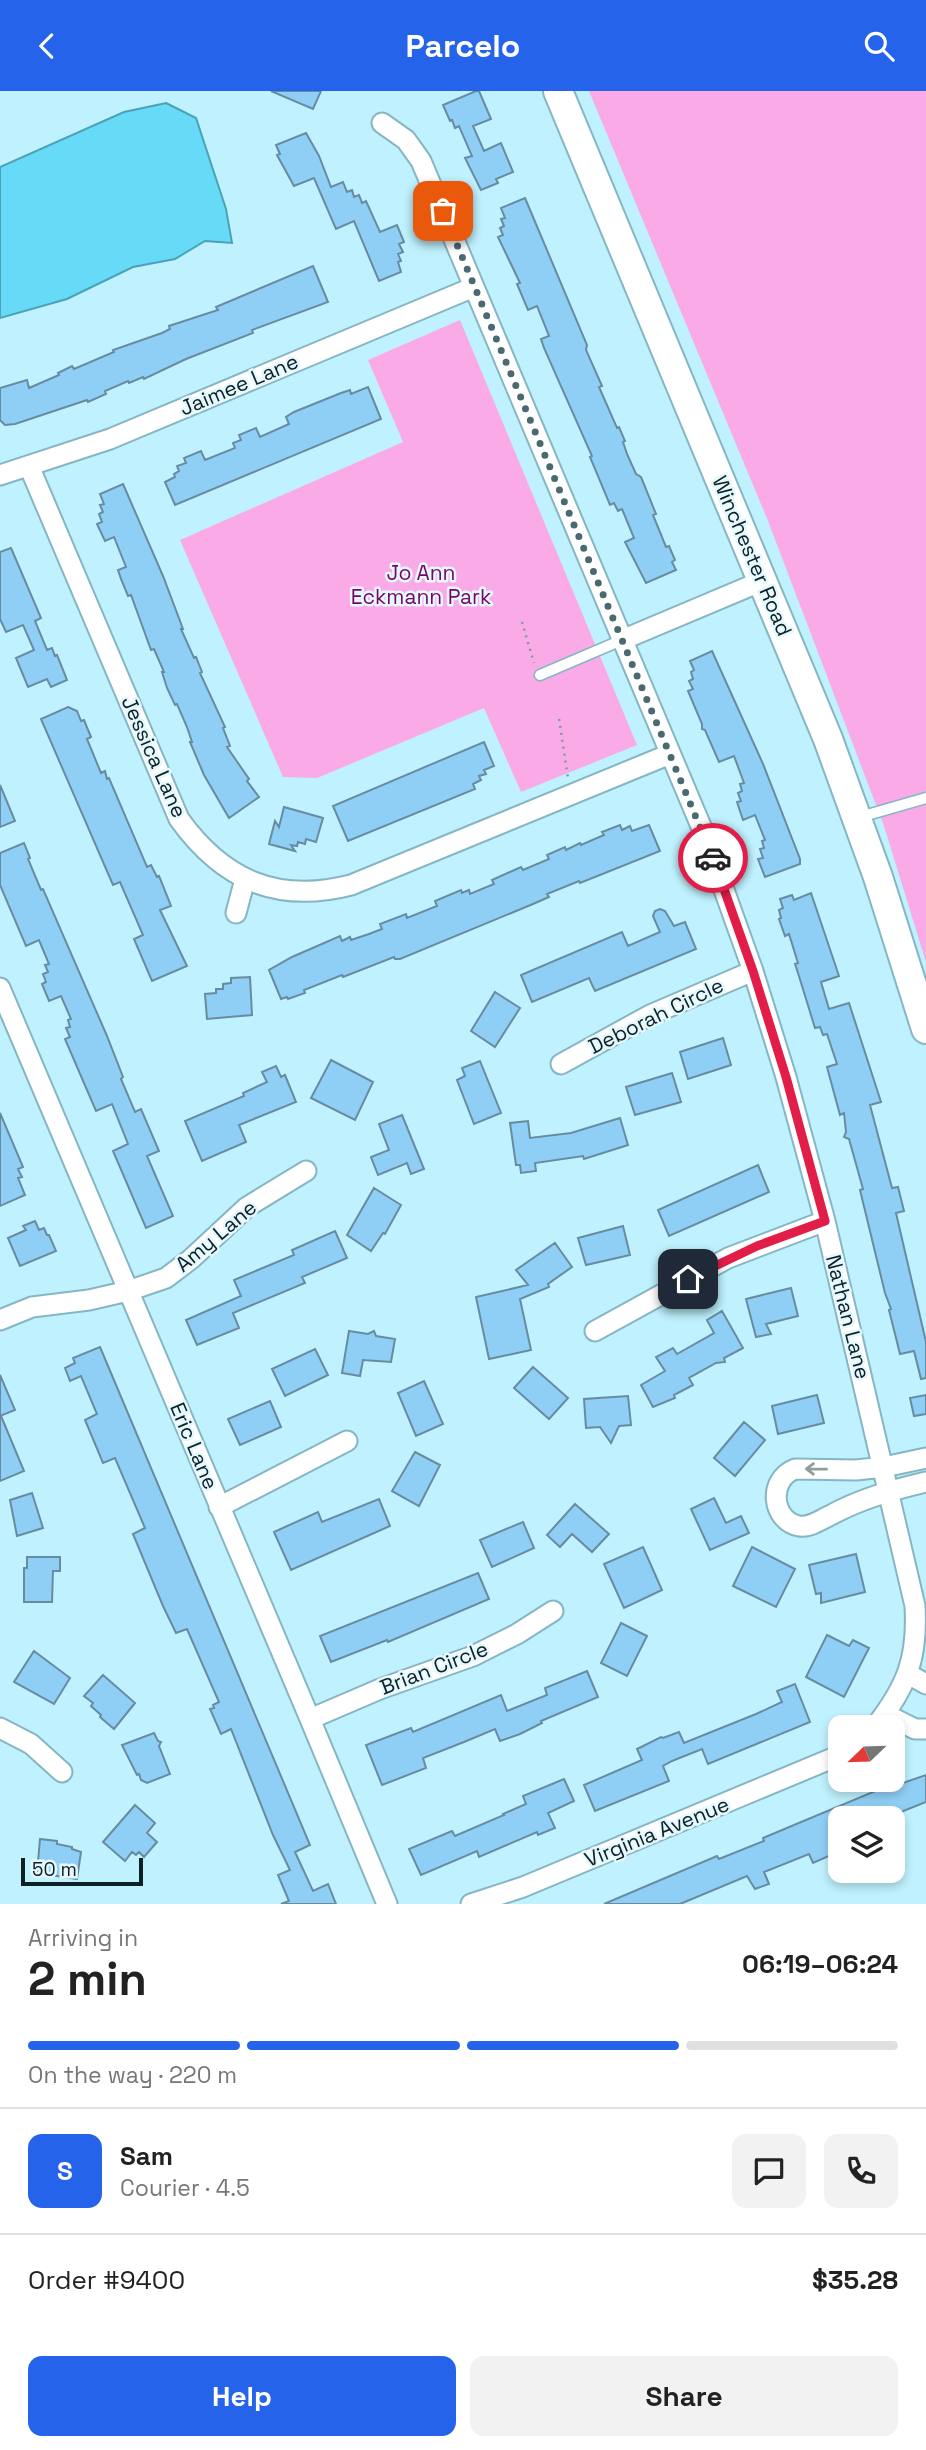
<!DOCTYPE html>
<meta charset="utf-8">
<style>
:root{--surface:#fff;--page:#f2f2f2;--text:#222;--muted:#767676;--line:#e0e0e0;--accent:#2563eb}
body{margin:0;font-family:"Space Grotesk",sans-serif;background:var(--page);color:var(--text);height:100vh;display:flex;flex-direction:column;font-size:26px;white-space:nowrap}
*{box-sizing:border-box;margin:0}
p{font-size:23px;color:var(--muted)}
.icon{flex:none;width:38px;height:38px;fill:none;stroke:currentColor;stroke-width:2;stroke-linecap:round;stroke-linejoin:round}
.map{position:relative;height:1813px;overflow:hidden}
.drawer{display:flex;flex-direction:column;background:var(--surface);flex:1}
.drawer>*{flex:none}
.needle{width:46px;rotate:247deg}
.fabs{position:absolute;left:828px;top:1624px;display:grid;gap:14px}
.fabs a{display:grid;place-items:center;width:77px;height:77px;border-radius:14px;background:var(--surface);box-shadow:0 4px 10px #0003;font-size:35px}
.scale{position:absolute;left:21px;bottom:18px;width:122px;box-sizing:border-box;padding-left:7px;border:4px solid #0d2025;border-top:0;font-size:19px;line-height:24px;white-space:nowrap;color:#0d2025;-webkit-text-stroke:5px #e5f8fd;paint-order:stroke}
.pin{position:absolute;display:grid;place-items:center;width:60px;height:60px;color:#fff;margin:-30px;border-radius:14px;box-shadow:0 4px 10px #0006}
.courier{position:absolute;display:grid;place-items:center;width:70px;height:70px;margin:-35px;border:5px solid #e11d48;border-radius:50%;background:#fff;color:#222;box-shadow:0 2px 9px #0007}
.summary em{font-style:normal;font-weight:800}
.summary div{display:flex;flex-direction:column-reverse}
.summary{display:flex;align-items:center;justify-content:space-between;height:119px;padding:0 28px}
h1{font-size:46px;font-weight:800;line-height:52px}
.bar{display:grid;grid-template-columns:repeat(4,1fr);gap:10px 7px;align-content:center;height:84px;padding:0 28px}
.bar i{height:9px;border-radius:5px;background:var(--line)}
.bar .active{background:var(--accent)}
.bar p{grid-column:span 4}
.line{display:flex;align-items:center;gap:18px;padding:0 28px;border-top:2px solid var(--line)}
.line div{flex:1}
.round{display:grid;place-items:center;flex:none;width:74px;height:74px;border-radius:14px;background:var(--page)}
.button{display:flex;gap:14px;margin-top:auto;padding:14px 28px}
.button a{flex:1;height:80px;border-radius:14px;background:var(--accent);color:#fff;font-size:28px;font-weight:800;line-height:80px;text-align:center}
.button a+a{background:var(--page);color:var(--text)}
header{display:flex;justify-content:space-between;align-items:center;height:91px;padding:0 28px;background:var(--accent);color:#fff;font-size:32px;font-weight:800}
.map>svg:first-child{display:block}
.green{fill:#fbaae8}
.water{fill:#66daf6;stroke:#4ba2b7;stroke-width:2}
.building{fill:#90cff5;stroke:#678ca2;stroke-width:2}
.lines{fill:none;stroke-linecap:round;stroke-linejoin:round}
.lane-casing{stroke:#86b6c3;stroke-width:13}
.street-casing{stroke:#86b6c3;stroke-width:23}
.secondary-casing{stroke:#86b6c3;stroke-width:32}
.path{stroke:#789da7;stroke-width:2.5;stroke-dasharray:2 5;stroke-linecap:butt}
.lane{stroke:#fff;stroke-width:10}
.street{stroke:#fff;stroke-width:19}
.secondary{stroke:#fff;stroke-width:28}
.oneway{stroke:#929b9d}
.done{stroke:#4b6971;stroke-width:7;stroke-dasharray:0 12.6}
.route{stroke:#e11d48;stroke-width:9}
.labels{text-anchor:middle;stroke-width:5;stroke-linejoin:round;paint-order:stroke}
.street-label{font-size:21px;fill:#0d2025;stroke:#e5f8fd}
.park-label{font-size:21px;fill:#770567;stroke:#e5f8fd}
</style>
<header><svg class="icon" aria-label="back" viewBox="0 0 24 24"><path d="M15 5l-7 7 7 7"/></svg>Parcelo<svg class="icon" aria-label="search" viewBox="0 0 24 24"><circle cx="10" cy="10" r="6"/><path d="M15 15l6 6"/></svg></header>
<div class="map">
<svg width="926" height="1813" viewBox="0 0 926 1813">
<rect width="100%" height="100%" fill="#bff1fe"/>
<path class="green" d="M589 0H926V871L884 735 768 430Z
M460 229 637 654 521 701 484 617 317 687 283 686 180 449 403 351 368 269Z"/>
<path class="water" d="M166 12 196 27 226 118 232 152 205 150 175 168 133 176 67 208 0 227V76L124 21Z"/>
<path class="building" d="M271 0H321L313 18Z
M476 0H479L491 28 473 35 484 60 501 52 513 81 496 88 498 92 481 99 465 67 472 65 459 35 455 37 452 29 450 30 443 14Z
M306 42 319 65 331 96 343 91 347 101 352 99 354 106 359 104 362 112 366 110 380 141 397 134 404 151 399 153 403 161 398 163 401 170 398 171 401 181 379 190 354 130 336 138 314 87 294 95 277 64 280 63 276 54Z
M525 107 587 254 586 259 602 295 599 296 617 337 619 336 625 350 623 351 627 363 636 383 641 386 656 423 653 424 666 456 669 455 675 469 672 471 676 479 646 492 625 451 634 447 622 418 618 420 614 412 610 414 590 366 592 365 544 257 541 248 549 245 537 215 528 219 517 193 520 192 498 146 503 144 500 137 504 135 501 128 505 127 501 117Z
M313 175 328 211 252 239 253 242 186 268 144 288 143 286 129 292 128 290 105 300 106 303 88 311 87 309 15 333 5 334 0 329V297L27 289 29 297 59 284 58 282 72 275 74 278 114 261 113 259 162 242 170 238 169 235 218 219 216 216Z
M368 296 381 328 175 414 165 391 175 386 174 383 179 380 177 375 186 372 184 367 201 360 205 369 235 357 233 352 241 349 239 344 256 337 260 346 289 333 286 326 294 321 341 302 350 299 351 303Z
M123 393 163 485 183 538H181L194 567 196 566 202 581 200 582 225 636 223 637 230 655 227 656 249 688 247 690 259 706 229 727 204 684 190 651H192L187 636 177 613 175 614 167 597 162 581H164L154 558 151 559 131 504 128 505 121 488 118 479 126 476 114 446 105 450 97 433 102 431 99 423 103 421 100 414 104 413 100 403Z
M11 457 41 527 35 530 47 559 52 557 55 565 57 564 67 589 51 596 47 588 28 596 16 567 34 559 23 534 6 541 0 528V461Z
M712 560 763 673 800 768V773L765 786 758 768 763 767 760 758 764 757 762 750 765 749 755 724 743 729 737 711 741 710 738 702 742 700 740 693 744 692 734 665 719 671 705 639 702 638V633L688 600 693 598 689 590 693 588 691 581 694 579 690 570Z
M68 616 77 620 81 630 84 629 91 646 87 648 101 682 105 680 107 688 109 687 147 776 151 774 157 786 159 785 171 815 160 819 187 875 152 890 134 848 143 844 120 791 113 794 41 628Z
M484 651 494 675 484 679 486 683 479 685 481 689 473 693 475 698 348 750 333 715Z
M0 694 15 730 0 736Z
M284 716 323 727 316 751 306 748 305 753 298 751 297 755 291 754 295 760 269 753 275 730 279 736Z
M620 734 622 739 630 735 632 740 649 734 660 760 580 792 579 790 547 803 549 806 533 813 400 868H395L394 866 343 886 342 884 304 899 305 902 288 908 287 906 281 908 269 879 292 866 340 845 342 850 350 846 351 849 369 843 382 838 380 833 406 823 407 827 437 815 435 810 461 799 462 802 469 799 470 803 494 793 492 789 521 776 523 779 549 768 547 764 565 756 566 759 580 752 581 754 604 744 602 741Z
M24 752 30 767 28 768 41 799 43 798 107 945 123 986 121 988 135 1021 141 1018 159 1060 147 1065 173 1125 146 1137 113 1060 128 1053 112 1013 96 1020 65 948 70 946 66 937 70 936 68 929 71 928 61 905 49 910 42 893 46 891 43 883 48 881 45 874 49 873 39 849 26 855 0 794V762Z
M811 802 839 885 821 891 829 918 849 912 881 1011 870 1014 892 1097 898 1096 904 1120 896 1122 926 1251V1287L921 1288 914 1260 900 1263 889 1219 891 1218 885 1202 860 1099 863 1098 849 1048 844 1046 846 1041 844 1022 840 1024 827 976 837 973 827 943 823 944 820 936 815 937 798 882 795 873 798 872 789 843 785 845 779 828 781 827 779 819 783 817 780 808 792 804 794 809Z
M660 818 665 820 674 835 685 831 696 858 595 900 589 887 532 911 521 884 622 841 628 855 660 841 653 825 655 820Z
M250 886 252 924 207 928 205 903 216 902V898H223V893L231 892V887Z
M495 901 520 917 495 956 471 940Z
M723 947 731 974 688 988 680 961Z
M331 969 373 991 355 1029 311 1007Z
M480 970 501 1022 474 1033 457 989 465 985 462 977Z
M276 975 281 986 285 984 296 1011 239 1034 246 1051 202 1070 185 1030 244 1005 243 1002 267 991 262 981Z
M672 982 681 1011 635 1024 626 996Z
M0 1022 23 1076 18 1078 22 1086 18 1087 25 1104 0 1115Z
M402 1024 424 1078 411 1083 407 1072 378 1084 371 1066 389 1059 379 1033Z
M620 1027 628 1054 584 1068 583 1065 535 1072 536 1080 521 1082 520 1074H516L510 1032 528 1030 530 1047 571 1042Z
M758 1074 769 1101 669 1145 658 1119Z
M374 1097 401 1114 385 1143 383 1142 371 1160 347 1144Z
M35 1130 39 1139 44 1137 47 1144H49L56 1160 20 1175 8 1147 26 1139 23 1135Z
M623 1135 630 1164 586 1174 578 1147Z
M335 1140 347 1167 302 1186 305 1192 233 1222 239 1237 197 1254 186 1229 241 1205 234 1189 294 1164 292 1159Z
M555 1152 572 1176 548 1193 549 1196 520 1208 531 1259 489 1268 476 1206 528 1194 516 1179Z
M791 1197 798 1225 766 1233 771 1243 756 1246 746 1208Z
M722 1220 743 1257 724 1267 725 1271 716 1272 689 1287 693 1294 674 1304 675 1307 653 1316 641 1294 665 1280 656 1266 673 1257 677 1263 714 1242 707 1229Z
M349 1240 368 1243 374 1240 376 1245 395 1248 391 1271 363 1269 360 1285 342 1282Z
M100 1256 310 1754 295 1761 313 1800 328 1793 336 1813H281L289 1810 278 1784 290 1779 273 1744 231 1638 221 1643 210 1618 214 1617 213 1614 219 1611 187 1538 176 1542 163 1515 133 1443 145 1437 115 1367 103 1372 85 1329 97 1323 81 1285 70 1290 65 1277 75 1272 73 1267Z
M315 1258 328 1284 285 1305 272 1278Z
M533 1276 568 1307 549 1328 514 1297Z
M0 1284 15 1319 0 1325Z
M424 1290 443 1333 416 1345 398 1302Z
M817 1304 824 1332 778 1343 772 1315Z
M926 1304V1323L914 1325 910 1307Z
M628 1305 631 1334 619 1335 611 1352 600 1336 586 1337 584 1308Z
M270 1310 281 1336 240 1354 228 1328Z
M1 1325 24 1380 0 1390V1326Z
M744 1331 765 1349 735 1385 714 1367Z
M415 1361 440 1374 419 1415 392 1400Z
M32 1402 43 1437 17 1445 10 1409Z
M714 1407 726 1432 741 1425 749 1442 710 1459 691 1418Z
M379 1408 390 1435 291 1479 274 1441 318 1421 322 1431Z
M575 1413 609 1443 592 1461 572 1443 560 1456 547 1444Z
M523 1431 534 1457 492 1476 480 1449Z
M643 1456 662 1499 624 1517 604 1473Z
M752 1456 795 1478 776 1516 733 1495Z
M856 1463 865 1501 821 1512V1502L816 1503 809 1474Z
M27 1466H60V1480H53L52 1511H24V1477H27Z
M478 1482 489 1508 388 1551 387 1549 331 1571 320 1545Z
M621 1532 647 1545 627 1585 601 1572Z
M827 1544 849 1555 853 1549 869 1557 844 1606 806 1586Z
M34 1560 70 1587 54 1613 14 1591Z
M587 1580 598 1606 541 1630 542 1632 520 1643 500 1650 495 1638 464 1651 423 1667 426 1677 382 1694 366 1654 411 1637 413 1641 501 1604 507 1620 547 1604 545 1597Z
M103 1584 135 1612 114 1638 100 1626 101 1624 91 1615 93 1612 84 1605Z
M795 1593 810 1631 708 1673 702 1658 672 1670 663 1675 669 1690 595 1720 584 1694 642 1669 637 1658 661 1646 663 1647 679 1641 684 1652 756 1623 782 1611 777 1600Z
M154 1642 158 1650 161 1651 159 1655 170 1683 147 1692 141 1689 139 1683 137 1684 122 1654Z
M926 1684V1711L886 1727H863L860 1721 840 1727V1760L813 1772 809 1763 764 1781 769 1793 755 1798 747 1785 680 1813H604L717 1765 719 1768 764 1750 763 1747 899 1690 900 1693Z
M564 1688 574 1710 548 1722 555 1737 538 1744 537 1741 479 1766 477 1760 421 1784 409 1758 452 1740 455 1745 504 1724 503 1723 526 1713 523 1705Z
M135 1714 155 1732 147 1742 157 1751 144 1766 139 1761 136 1764 132 1761 125 1770 103 1751Z
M40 1748 57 1750V1753L72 1756V1758L81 1761 77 1788 37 1782Z"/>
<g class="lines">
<g class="lane-casing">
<path id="lane" d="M540 584 622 549
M860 726 926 707"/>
</g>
<g class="street-casing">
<path id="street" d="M382 32 406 49 421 70 703 740 753 880 786 986 825 1130 915 1515C918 1567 907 1595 875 1636
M29 375 179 728C223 789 277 813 351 794L670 663
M0 384 110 348 474 196
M622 549 762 490
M236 822 245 788
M0 897 310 1628 387 1813
M561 973 650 924 753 880
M0 1229 32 1216 89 1209 128 1200 166 1187 191 1168 247 1116 306 1080
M595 1240 728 1167 825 1130
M926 1367 884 1376 856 1379 795 1378C767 1389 772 1430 799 1435 810 1437 820 1429 829 1425 860 1408 892 1399 926 1391
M219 1416 347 1350
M908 1583 926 1593
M885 1623 915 1638H926
M310 1628 380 1598 473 1565 517 1543 553 1520
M0 1637 31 1653 62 1681
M471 1813 523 1796 840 1664"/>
</g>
<g class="secondary-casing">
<path id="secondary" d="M558 0 828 648 878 786 926 938"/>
</g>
<path class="path" d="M522 531 534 572
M559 628 568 687"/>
<use href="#lane" class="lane"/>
<use href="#street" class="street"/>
<use href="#secondary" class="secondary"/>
</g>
<defs><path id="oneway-shaft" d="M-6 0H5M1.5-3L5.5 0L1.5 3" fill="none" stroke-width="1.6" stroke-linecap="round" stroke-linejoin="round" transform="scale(1.75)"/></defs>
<use class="oneway" href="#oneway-shaft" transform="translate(816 1378) rotate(-179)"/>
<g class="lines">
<path class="done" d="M443 120 713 767"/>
<path class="route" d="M688 1188 757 1155 825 1130 786 986 753 880 713 767"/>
</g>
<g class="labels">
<g class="street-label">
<text transform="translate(239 294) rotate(-23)" y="7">Jaimee Lane</text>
<text transform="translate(752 465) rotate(67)" y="7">Winchester Road</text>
<text transform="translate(154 666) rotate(66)" y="7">Jessica Lane</text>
<text transform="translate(656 925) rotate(-26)" y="7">Deborah Circle</text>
<text transform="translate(216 1145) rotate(-40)" y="7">Amy Lane</text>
<text transform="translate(848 1226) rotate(76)" y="7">Nathan Lane</text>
<text transform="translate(194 1355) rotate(67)" y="7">Eric Lane</text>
<text transform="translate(434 1577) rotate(-21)" y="7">Brian Circle</text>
<text transform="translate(657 1741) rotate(-22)" y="7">Virginia Avenue</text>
</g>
<g class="park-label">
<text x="421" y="489">Jo Ann<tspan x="421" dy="24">Eckmann Park</tspan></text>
</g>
</g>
</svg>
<div class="fabs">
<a><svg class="needle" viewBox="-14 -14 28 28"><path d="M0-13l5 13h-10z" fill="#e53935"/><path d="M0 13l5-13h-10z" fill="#767676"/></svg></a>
<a><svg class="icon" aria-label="layers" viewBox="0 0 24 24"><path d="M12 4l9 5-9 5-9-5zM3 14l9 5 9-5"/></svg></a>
</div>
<div class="scale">50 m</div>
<div class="pin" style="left:443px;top:120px;background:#ea580c"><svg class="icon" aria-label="bag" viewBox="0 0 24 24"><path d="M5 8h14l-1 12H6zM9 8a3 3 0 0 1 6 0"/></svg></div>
<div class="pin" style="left:688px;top:1188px;background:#1f2937"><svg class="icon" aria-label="home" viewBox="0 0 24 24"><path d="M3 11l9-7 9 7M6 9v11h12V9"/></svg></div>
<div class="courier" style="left:713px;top:767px"><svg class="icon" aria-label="car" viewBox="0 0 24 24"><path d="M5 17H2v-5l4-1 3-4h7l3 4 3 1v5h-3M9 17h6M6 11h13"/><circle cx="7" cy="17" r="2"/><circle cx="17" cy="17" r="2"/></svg></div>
</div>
<section class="drawer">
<div class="summary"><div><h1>2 min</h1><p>Arriving in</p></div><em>06:19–06:24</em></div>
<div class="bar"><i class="active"></i><i class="active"></i><i class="active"></i><i></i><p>On the way · 220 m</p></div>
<div class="line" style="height:126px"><b class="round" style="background:var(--accent);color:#fff">S</b><div><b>Sam</b><p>Courier · 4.5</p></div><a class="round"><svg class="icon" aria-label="chat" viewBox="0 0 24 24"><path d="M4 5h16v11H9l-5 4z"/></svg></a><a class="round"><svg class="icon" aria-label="phone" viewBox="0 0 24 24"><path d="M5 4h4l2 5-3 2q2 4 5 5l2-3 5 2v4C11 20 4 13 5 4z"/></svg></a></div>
<div class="line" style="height:91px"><div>Order #9400</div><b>$35.28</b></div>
<div class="button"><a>Help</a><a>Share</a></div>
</section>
